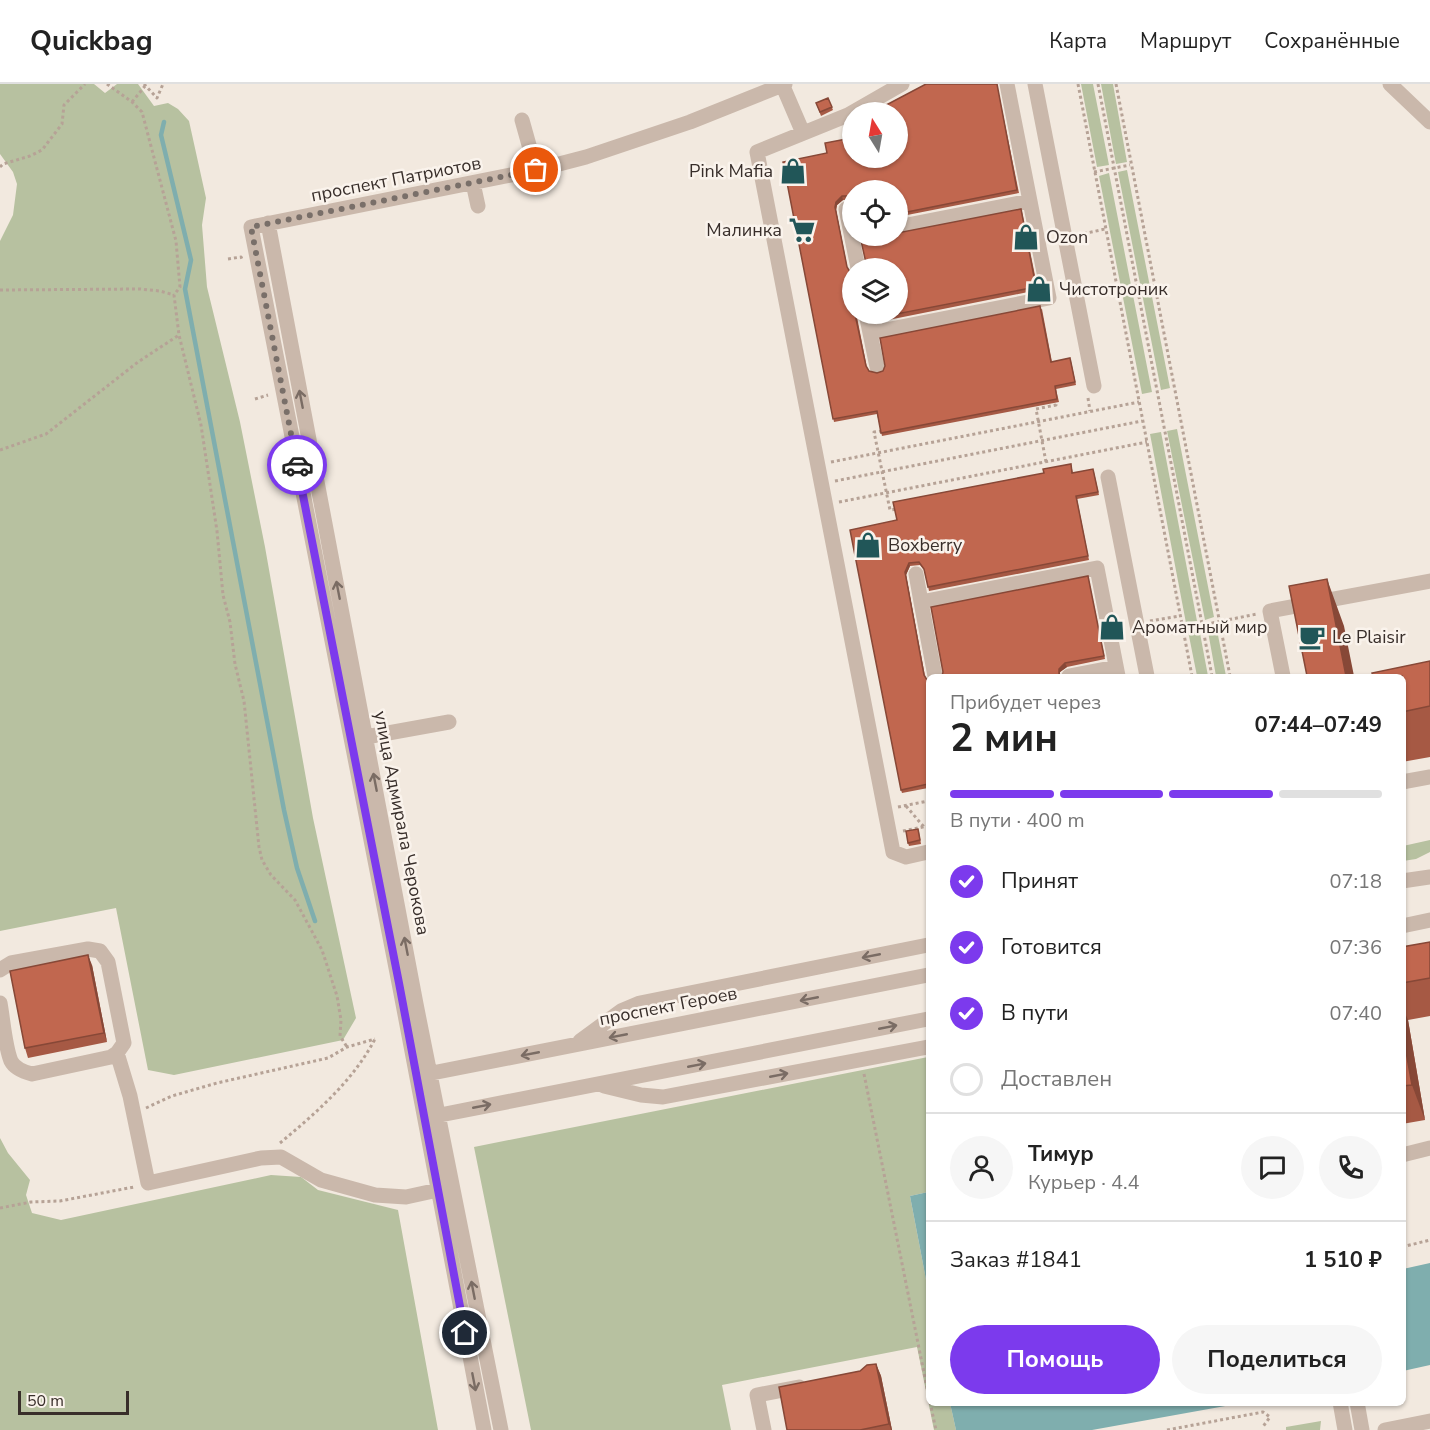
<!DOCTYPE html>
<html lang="ru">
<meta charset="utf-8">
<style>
:root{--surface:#fff;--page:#f6f6f6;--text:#222;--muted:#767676;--line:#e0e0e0;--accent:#7c3aed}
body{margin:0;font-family:"Nunito Sans",sans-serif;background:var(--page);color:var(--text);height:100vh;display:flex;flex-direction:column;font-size:22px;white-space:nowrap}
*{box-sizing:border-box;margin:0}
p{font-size:20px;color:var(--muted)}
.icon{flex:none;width:33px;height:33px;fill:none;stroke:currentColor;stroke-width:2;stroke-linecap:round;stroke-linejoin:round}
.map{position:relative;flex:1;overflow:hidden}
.details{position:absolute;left:926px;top:590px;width:480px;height:732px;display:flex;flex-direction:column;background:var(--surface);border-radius:9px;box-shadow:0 2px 4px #0004}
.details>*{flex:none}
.needle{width:39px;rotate:349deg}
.buttons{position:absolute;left:842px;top:18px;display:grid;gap:12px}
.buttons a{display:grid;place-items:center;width:66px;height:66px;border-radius:50%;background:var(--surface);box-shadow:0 2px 4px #0004;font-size:30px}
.scale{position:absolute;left:18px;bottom:15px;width:111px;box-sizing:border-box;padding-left:6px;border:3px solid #382e2a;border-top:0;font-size:16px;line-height:21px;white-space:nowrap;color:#382e2a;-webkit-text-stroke:4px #faf3ec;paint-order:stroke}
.pin{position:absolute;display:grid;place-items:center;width:51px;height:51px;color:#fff;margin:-26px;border:3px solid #fff;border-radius:50%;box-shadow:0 2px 6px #0007}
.courier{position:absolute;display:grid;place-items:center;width:60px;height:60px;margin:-30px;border:4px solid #7c3aed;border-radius:50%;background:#fff;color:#222;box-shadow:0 2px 8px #0007}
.head em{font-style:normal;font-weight:700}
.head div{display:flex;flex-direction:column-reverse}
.head{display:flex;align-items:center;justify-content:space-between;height:102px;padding:0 24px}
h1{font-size:39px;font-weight:700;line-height:45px}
.bar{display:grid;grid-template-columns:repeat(4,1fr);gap:9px 6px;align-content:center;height:72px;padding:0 24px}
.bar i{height:8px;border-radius:4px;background:var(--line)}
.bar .active{background:var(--accent)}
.bar p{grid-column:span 4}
.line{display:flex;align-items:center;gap:15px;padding:0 24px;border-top:2px solid var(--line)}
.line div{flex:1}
.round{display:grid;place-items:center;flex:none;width:63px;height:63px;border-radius:32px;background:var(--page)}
ol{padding:0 24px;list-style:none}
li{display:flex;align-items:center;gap:18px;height:66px}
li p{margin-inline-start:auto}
li .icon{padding:6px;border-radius:50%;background:var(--accent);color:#fff;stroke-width:4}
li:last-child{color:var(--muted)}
li i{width:33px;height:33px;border:3px solid var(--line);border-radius:50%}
.action{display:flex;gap:12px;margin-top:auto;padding:12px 24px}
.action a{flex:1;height:69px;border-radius:36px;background:var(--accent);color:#fff;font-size:24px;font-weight:700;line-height:69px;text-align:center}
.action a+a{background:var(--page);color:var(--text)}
header{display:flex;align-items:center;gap:36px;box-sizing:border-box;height:84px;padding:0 30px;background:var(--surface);border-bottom:2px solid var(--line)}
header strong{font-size:28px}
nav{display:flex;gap:33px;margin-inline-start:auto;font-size:21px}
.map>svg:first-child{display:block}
.green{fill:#b7c1a0}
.water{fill:#7faeae}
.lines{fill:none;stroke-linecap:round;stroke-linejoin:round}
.stream{stroke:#7faeae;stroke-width:4.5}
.path{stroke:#b6a296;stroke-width:3;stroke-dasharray:3 3;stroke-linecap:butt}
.minor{stroke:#cab8ab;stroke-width:15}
.wall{fill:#a65944}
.shaded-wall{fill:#874837}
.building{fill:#c1674f;stroke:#874837;stroke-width:1.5}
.oneway{stroke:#7a6c64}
.done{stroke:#796f69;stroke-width:6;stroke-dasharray:0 10.8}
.route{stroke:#7c3aed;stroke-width:8}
.labels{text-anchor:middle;stroke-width:5;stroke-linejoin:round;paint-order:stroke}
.poi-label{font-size:18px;fill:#382e2a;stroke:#faf3ec;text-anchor:start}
.street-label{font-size:18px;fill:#382e2a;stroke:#faf3ec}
</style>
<header>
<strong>Quickbag</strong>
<nav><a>Карта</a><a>Маршрут</a><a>Сохранённые</a></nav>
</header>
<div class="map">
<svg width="1430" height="1346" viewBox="0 0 1430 1346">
<rect width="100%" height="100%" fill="#f2e9df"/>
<path class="green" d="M0 0H94L105 9 117 0H138L154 22 168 19 178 25 189 37 206 114 202 141 207 203 240 338 265 463 313 734 356 934 343 956 174 991 148 986 116 824 0 847V157L13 131 17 100 13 88 0 70Z
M1081 0H1093L1109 81 1097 83Z
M1101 0H1113L1127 78 1116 80Z
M1127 86 1170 304 1161 306 1118 88Z
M1109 89 1152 308 1142 310 1099 92Z
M1177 345 1214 533 1205 536 1167 347Z
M1161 348 1197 537 1186 539 1150 350Z
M1216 541 1226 592H1216L1207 542Z
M1199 544 1208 592H1197L1188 547Z
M1430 756V768L1416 775 1403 777V762Z
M928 973V1108L910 1112 928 1206V1318L950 1319 956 1346H934L917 1263 722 1301 731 1346H531L474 1063Z
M0 1054 8 1069 30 1096 26 1111 32 1129 61 1136 271 1091 301 1093 318 1106 398 1126 438 1346H0Z
M1321 1337 1320 1346H1286V1343Z"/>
<path class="water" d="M928 1108V1206L910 1112Z
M1430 1179V1281L1403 1287V1185Z
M950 1319V1318L1242 1319 1092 1346H956Z"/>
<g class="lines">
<path class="stream" d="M164 38 161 51 191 176 185 205 284 726 297 784 315 837"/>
<path class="path" d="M107 0 132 18 142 28 176 157 180 203 174 211 179 251 201 341 217 447 223 511 230 538 235 580 244 617 259 763 262 776 271 791 295 816 322 866 337 912 341 936 340 952 347 963
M144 0 157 14 163 0
M1078 0 1192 592
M1098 0 1212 592
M1116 0 1230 592
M132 18 145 2
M0 83 3 80 30 72 42 66 62 40 64 21 85 0
M1094 88 1130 81
M1078 151 1105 145
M228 175 241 173 242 175
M0 206 140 205 160 207 174 211
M1088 314 1090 327
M255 315 268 311
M882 347 874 348 890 426 898 425
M0 366 46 350 138 278 179 251
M831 378 1139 318
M1046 378 1036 325 1056 321V317
M835 397 1142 337
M839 418 1147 358
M1150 537 1179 532
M1182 545 1257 530
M906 722 924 743
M898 723 928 717
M903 747 928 742
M864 990 928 1309
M146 1024 172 1012 217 999 328 974 347 963 375 955
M280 1059C316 1029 353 997 375 955
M0 1124 31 1118 60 1117 134 1103
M1402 1163 1430 1156
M930 1318 936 1346
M1167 1346 1263 1328 1270 1333 1262 1344"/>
<path class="minor" d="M782 0 803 49
M902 0 848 31 757 68 893 768 906 773 928 768
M1035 0 1094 302
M1390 0 1430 38
M522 36 536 86
M473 99 478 122
M846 125 858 184
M268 139 416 920 501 1346
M897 143 1030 117
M866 230 870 249 1049 214 1007 0
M870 249 877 283
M1108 393 1147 592
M916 490 921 518
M935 592 921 518 1097 484 1118 592
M1069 592 1116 583
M1283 592 1270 527 1430 497
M366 653 449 638
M1402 698 1430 693
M1402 797 1430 793
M1402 842 1430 836
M0 886 11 879 88 865 100 867 108 878 124 959 117 969 111 973 32 990C24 988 15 985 11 977 5 963 3 935 0 919
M580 957 621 927 640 919 928 861
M117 969 130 1012 148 1099 261 1074 281 1073 321 1096 375 1111 406 1113 438 1106
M422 991 928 891
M604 1002 641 1011 663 1013 928 963
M430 1033 928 935
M1402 1071 1430 1064
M1340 1318 1345 1346
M1357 1318 1362 1346
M484 1346 399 899 251 143 536 86 586 73 690 38 785 0
M764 1346 757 1311 799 1303
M1385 1346 1430 1337"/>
</g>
<path class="wall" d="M997 1 1019 109 897 133V106H852V118L849 116H843L837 121 836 126 867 284 869 287 877 289 1042 225 1052 278 1071 277 1076 301 1056 305 1059 318 882 352 877 330 834 338 783 78 852 74Z
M828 14 833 26 821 32 816 19Z
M1022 128 1038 206 878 238 875 230 897 152Z
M1071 380 1073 389 1094 388 1099 411 1077 415 1089 476 929 507 925 487 920 481 910 482 906 491 925 592 927 596H928V704L902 709 901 706 897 436Z
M1088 492 1105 575 1067 583 1060 588V592H942Z
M1430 577V673L1402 678V592Z
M919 748 921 760 909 762 908 759Z
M1430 858V932L1408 936 1425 1036 1402 1040V863Z
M92 881 107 958 28 974 25 964Z
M876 1280 881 1292 892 1346H787L860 1287Z"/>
<path class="shaded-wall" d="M842 112 843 116 837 121 836 126 848 186 835 123 836 118Z
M909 479 910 482 906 491 925 594 905 488Z
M1327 495 1344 542 1354 592H1346Z
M1065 579 1067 583 1060 588V592H1059V585Z
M88 871 92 881 107 958 104 949Z
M1402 922 1408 936 1425 1036 1412 1001 1402 945Z
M876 1280 881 1292 892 1346H891L889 1340Z"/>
<path class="building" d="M926 0H997L1017 106 897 130V106H852V116L847 112H842L836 118 835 123 847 183 850 188H852V230H855L866 282 869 287 877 289 883 287 885 282 880 254 1040 222 1051 278 1070 274 1075 298 1055 302 1057 315 881 349 877 327 833 335 783 78 827 69 825 59 852 54V74H897V28H873Z
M828 14 832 23 820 28 816 19Z
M1021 125 1036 203 876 234 875 230H897V184H865L866 179 860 152H897V149Z
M1071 380 1072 389 1093 385 1098 408 1076 412 1088 472 928 503 924 485 919 478 909 479 905 488 924 591 927 596H928V700L901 706 850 446 897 436 893 418 1044 389 1043 385Z
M1088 492 1104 572 1065 579 1059 585V592H942L943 588 931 523Z
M1327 495 1346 592H1307L1289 502Z
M1430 577V622L1402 628V592H1373L1372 589Z
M918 745 920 756 908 759 906 747Z
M1430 858V894L1402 899V863Z
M88 871 104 949 25 964 10 887Z
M1402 945 1412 1001 1402 1002Z
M876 1280 889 1340 860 1346H787L779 1303 860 1287 867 1281Z"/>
<defs><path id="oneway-shaft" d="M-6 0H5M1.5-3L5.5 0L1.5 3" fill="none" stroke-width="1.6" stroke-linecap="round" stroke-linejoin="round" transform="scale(1.5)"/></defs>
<g class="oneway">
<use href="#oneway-shaft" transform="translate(301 315) rotate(-101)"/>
<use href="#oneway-shaft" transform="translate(338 506) rotate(-101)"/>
<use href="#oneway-shaft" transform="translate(375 698) rotate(-101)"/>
<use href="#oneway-shaft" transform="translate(406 862) rotate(-101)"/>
<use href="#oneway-shaft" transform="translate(871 872) rotate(169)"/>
<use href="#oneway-shaft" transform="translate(809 915) rotate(169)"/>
<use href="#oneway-shaft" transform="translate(888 943) rotate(-11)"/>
<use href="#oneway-shaft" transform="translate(618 952) rotate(169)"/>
<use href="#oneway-shaft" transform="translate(530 970) rotate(169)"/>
<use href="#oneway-shaft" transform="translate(697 981) rotate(-11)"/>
<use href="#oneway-shaft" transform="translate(779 991) rotate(-11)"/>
<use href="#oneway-shaft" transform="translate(482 1022) rotate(-11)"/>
<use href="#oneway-shaft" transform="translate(473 1206) rotate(-101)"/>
<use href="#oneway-shaft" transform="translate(474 1298) rotate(79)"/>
</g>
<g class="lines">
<path class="done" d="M297 381 251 143 536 86"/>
<path class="route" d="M297 381 399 899 465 1249"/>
</g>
<defs>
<g id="shop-bare" transform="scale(2.07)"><path d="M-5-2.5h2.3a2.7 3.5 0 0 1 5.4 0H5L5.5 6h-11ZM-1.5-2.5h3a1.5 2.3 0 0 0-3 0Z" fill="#215658" stroke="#faf3ec" stroke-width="2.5" paint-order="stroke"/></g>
<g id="supermarket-bare" transform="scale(2.07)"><path d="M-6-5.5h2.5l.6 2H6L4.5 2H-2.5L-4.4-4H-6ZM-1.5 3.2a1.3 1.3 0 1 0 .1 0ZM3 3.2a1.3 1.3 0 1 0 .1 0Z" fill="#215658" stroke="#faf3ec" stroke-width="2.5" paint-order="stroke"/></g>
<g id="cafe-bare" transform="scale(2.07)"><path d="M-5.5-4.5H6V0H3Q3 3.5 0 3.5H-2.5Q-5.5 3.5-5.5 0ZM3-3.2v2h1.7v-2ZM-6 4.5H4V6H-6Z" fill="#215658" stroke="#faf3ec" stroke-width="2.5" paint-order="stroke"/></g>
</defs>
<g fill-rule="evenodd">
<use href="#shop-bare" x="793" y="87"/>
<use href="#supermarket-bare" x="802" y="146"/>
<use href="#shop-bare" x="1026" y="153"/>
<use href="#shop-bare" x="1039" y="205"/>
<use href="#shop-bare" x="868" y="461"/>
<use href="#shop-bare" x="1112" y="543"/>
<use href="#cafe-bare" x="1312" y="553"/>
</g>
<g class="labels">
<g class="poi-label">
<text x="773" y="93" text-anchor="end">Pink Mafia</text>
<text x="782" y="152" text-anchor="end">Малинка</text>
<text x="1046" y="159">Ozon</text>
<text x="1059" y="211">Чистотроник</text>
<text x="888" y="467">Boxberry</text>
<text x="1132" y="549">Ароматный мир</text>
<text x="1332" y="559">Le Plaisir</text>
</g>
<g class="street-label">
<text transform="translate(396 95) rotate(-11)" y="6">проспект Патриотов</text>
<text transform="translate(402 739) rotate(79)" y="6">улица Адмирала Черокова</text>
<text transform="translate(668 922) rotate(-11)" y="6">проспект Героев</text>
</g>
</g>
</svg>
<div class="buttons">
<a><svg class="needle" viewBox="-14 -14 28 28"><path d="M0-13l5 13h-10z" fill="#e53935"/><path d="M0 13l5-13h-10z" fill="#767676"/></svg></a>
<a><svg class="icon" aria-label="locate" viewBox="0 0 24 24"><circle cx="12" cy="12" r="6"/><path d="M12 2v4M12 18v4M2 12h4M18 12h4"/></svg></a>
<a><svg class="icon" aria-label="layers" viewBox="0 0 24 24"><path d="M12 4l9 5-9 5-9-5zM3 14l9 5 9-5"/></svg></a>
</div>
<div class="scale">50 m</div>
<div class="pin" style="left:536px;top:86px;background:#ea580c"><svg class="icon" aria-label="bag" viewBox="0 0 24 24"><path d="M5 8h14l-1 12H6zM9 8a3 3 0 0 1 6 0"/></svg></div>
<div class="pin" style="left:465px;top:1249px;background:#1f2937"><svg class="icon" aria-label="home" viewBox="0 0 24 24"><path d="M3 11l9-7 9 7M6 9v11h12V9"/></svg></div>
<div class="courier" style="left:297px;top:381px"><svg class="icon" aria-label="car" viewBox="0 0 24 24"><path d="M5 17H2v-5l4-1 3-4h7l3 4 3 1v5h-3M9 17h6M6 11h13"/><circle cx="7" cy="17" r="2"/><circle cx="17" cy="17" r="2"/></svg></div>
<section class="details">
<div class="head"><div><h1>2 мин</h1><p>Прибудет через</p></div><em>07:44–07:49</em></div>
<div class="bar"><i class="active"></i><i class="active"></i><i class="active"></i><i></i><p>В пути · 400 m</p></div>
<ol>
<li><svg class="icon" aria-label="check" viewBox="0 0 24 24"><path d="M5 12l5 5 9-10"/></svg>Принят<p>07:18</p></li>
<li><svg class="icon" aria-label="check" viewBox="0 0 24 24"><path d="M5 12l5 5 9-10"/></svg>Готовится<p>07:36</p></li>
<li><svg class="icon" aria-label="check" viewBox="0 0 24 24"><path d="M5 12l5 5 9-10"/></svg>В пути<p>07:40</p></li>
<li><i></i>Доставлен</li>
</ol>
<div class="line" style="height:108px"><a class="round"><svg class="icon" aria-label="person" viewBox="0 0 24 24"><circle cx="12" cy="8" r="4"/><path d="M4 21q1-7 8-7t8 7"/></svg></a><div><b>Тимур</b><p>Курьер · 4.4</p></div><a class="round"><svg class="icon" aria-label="chat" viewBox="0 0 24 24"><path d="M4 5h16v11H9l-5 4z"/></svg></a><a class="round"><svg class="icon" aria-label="phone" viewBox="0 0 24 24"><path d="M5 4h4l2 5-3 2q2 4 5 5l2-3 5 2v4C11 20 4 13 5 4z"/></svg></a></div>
<div class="line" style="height:78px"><div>Заказ #1841</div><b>1 510 ₽</b></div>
<div class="action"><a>Помощь</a><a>Поделиться</a></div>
</section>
</div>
